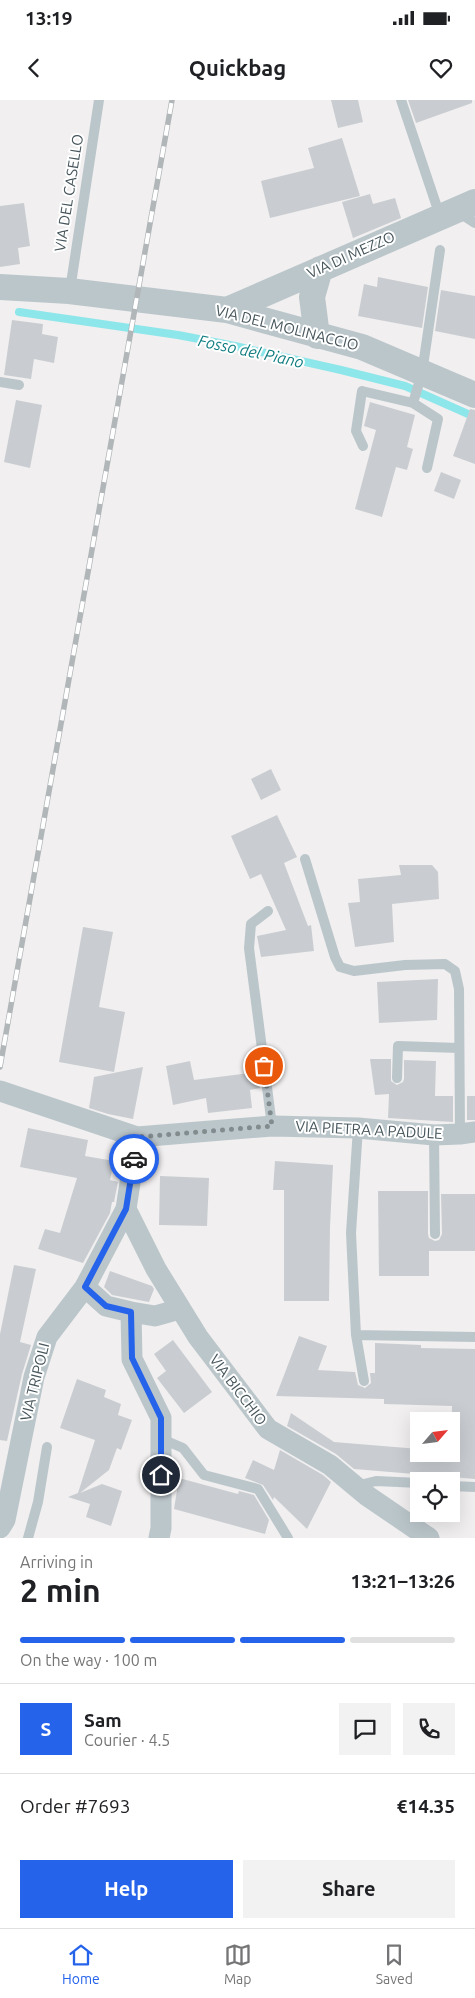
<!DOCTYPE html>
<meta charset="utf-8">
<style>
:root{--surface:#fff;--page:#f2f2f2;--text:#202124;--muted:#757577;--line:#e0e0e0;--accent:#2563eb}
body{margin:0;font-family:Ubuntu,sans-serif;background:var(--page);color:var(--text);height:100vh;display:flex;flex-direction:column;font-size:19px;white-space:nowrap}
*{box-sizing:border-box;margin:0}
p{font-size:16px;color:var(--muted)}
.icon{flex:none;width:28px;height:28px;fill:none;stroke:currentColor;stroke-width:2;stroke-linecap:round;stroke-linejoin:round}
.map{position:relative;height:1438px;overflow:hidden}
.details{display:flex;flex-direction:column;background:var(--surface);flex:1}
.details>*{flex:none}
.needle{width:32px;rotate:62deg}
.buttons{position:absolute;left:410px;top:1312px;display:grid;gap:10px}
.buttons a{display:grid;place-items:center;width:50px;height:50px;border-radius:0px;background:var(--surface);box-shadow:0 5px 20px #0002;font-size:25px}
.pin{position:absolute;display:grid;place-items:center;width:42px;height:42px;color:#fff;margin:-21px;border:2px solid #fff;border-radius:50%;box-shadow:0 1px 5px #0007}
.courier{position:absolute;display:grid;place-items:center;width:50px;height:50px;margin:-25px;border:4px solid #2563eb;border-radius:50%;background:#fff;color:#222;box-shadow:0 1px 6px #0007}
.head em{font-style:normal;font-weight:700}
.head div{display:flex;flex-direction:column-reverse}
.head{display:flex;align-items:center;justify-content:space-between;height:85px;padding:0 20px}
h1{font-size:32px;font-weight:700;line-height:38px}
.bar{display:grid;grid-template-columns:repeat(4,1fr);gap:8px 5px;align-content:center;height:60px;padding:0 20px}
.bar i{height:6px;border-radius:4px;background:var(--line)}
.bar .selected{background:var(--accent)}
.bar p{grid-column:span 4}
.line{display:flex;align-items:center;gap:12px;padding:0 20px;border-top:1px solid var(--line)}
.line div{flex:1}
.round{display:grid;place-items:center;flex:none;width:52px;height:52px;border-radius:0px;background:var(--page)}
.action{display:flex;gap:10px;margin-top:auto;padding:10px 20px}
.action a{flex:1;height:58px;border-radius:0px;background:var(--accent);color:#fff;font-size:20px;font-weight:700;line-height:58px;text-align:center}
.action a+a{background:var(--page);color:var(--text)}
.status{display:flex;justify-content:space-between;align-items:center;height:35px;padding:0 25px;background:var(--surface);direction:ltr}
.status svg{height:14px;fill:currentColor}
header{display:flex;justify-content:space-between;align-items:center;height:65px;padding:0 20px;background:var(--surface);font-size:22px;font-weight:700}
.tabs{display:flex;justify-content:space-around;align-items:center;height:70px;border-top:1px solid var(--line);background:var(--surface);font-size:14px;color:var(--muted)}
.tabs a{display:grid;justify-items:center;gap:2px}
.tabs .selected{color:var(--accent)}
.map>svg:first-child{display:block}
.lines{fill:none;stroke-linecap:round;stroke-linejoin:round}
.stream{stroke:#8de6ea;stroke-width:8}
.building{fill:#c9cdd1}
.service{stroke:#bbc6cb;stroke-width:10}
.minor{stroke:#bbc6cb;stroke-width:21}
.tertiary{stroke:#bbc6cb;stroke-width:26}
.rail-casing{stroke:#b1b6b9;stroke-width:5.5}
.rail{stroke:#fff;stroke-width:4;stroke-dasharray:11;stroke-linecap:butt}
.done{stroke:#828c8f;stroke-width:5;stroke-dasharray:0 9}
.route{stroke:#2563eb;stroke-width:6}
.labels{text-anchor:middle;stroke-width:4;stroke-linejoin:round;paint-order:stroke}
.street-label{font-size:15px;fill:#47565c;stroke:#fff}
.water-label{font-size:16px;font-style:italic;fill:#107d81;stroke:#fff}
</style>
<div class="status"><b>13:19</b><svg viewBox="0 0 49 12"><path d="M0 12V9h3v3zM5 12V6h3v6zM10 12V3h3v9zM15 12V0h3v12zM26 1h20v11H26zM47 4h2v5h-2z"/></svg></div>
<header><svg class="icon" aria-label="back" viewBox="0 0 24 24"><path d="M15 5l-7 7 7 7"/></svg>Quickbag<svg class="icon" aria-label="heart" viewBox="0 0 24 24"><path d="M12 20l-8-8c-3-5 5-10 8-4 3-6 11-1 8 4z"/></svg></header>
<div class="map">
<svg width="475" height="1438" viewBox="0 0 475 1438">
<rect width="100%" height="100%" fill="#f1efef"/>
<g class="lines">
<path class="stream" d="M19 212 178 235 235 246 341 270 405 286 475 317"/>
</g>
<path class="building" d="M331 0H358L363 22 338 28Z
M408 0H472V3L416 23Z
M342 38 360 96 270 118 261 81 314 68 308 48Z
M370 94 373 104 395 98 401 118 353 138 342 102Z
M24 103 30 146 18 148 20 164 0 167V106Z
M378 177 428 187 422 228 358 216 364 184 377 187Z
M441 190 475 196V239L435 231Z
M12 220 43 224 42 234 58 237 54 263 34 259 31 279 4 275Z
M16 300 42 305 30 368 4 362Z
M370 302 415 315 407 347 413 349 407 370 396 367 382 417 355 409 376 330 364 326Z
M470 309 475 310V364L453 356Z
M441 372 461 380 454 399 434 391Z
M271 669 281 690 261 700 251 679Z
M277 715 297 757 284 763 308 826 311 825 314 851 261 857 257 836 286 830 261 774 250 779 231 736Z
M399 765H432L438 772 439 799 392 804 394 842 355 847 348 803 360 802 358 779 401 775Z
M83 827 113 832 99 907 125 912 114 972 59 962Z
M438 879 437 920 379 923 377 882Z
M370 959H391V981L397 985 403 982 404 979V960L436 961 435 996H453V1022L388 1018 389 994 375 995Z
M190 961 194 980 258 972 260 988 250 990 252 1008 208 1013 206 998 173 1005 166 966Z
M143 967 133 1019 108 1014 89 1008 94 977Z
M467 996H475V1020H467Z
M28 1028 88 1040 85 1056 114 1061 110 1080 118 1082 114 1102H112L110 1113 83 1163 38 1149 45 1129 60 1133 77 1078 20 1067Z
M275 1061 333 1065 330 1127 329 1201H284V1090H273Z
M160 1076 209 1078 207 1126 159 1125Z
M378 1091H428V1134L429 1138 435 1141 439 1140 442 1134 441 1094H475V1151H429V1176H379Z
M14 1165 36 1169 20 1242 31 1245 22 1274 7 1341 0 1340V1234Z
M110 1171 152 1186 154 1189 149 1202 112 1195 104 1187Z
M299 1236 327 1246 318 1270 355 1272 358 1285 365 1288 371 1283 370 1273H375V1243L421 1245V1248L475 1249V1379L354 1369 336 1354 287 1326 291 1313 334 1342 419 1349V1354H451L452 1306 384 1304V1299L276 1296Z
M173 1240 212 1292 184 1313 157 1278 166 1271 154 1254Z
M77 1279 106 1290 104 1297 121 1304 118 1315 132 1320 121 1350 117 1348 109 1370 80 1393 102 1384 122 1391 111 1426 86 1417 90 1404 68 1397 78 1393 95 1340 60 1328Z
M280 1350 323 1375 331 1382 307 1429 274 1397 273 1400 263 1385 245 1378 253 1360 274 1370Z
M179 1378 238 1394 239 1391 254 1395 269 1420 265 1434 174 1409Z"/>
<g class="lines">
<path class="service" d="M401 0 440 116
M458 112 475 123
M70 190 99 0
M0 282 19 285
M413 303 438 319 427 368
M363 346 356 331 362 291 413 303 422 273 440 150
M305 759 335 857 340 867 354 871 405 865 445 864 455 871 459 889 460 1034
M268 811 251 824 249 848 272 1026
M397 978 398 946 459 948
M358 1028 351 1133 356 1235 364 1281
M434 1035 435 1134
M356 1235 475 1237
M162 1339 183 1348 204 1375 258 1389 288 1438
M356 1386 376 1381 419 1383
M451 1386 475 1387
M28 1438 38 1402 47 1347"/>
<path class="minor" d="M0 991 137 1037 272 1026 358 1028 434 1035 460 1034 475 1032
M126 1109 156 1169 198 1237 268 1329 330 1365 366 1395 429 1438
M85 1187 106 1206 131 1212 132 1259 161 1318V1428L159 1438
M131 1212 155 1216 180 1209
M0 1428 5 1420 34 1277 47 1237 85 1187 126 1109 137 1037"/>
<path class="tertiary" d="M0 187 69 191 227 210 362 247 475 295
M227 210 475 102
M317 236 312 197 320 169"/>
<g class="rail-casing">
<path id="rail" d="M0 967 172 0"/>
</g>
<use href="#rail" class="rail"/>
</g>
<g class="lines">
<path class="done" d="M134 1059 137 1037 272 1026 264 966"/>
<path class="route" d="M134 1059 126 1109 85 1187 106 1206 131 1212 132 1258 161 1318V1375"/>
</g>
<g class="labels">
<g class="street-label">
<text transform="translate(69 93) rotate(-81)" y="5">VIA DEL CASELLO</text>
<text transform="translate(351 155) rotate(-24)" y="5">VIA DI MEZZO</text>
<text transform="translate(287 228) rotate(14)" y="5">VIA DEL MOLINACCIO</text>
<text transform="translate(369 1030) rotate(3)" y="5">VIA PIETRA A PADULE</text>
<text transform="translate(35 1282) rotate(-76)" y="5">VIA TRIPOLI</text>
<text transform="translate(238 1290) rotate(53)" y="5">VIA BICCHIO</text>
</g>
<g class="water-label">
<text transform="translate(251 251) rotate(12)" y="6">Fosso del Piano</text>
</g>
</g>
</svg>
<div class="buttons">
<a><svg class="needle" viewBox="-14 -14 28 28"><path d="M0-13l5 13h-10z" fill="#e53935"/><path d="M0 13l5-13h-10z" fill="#757577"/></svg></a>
<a><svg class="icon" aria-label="locate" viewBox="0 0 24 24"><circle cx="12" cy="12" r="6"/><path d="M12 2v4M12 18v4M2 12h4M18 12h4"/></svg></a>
</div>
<div class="pin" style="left:264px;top:966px;background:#ea580c"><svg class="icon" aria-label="bag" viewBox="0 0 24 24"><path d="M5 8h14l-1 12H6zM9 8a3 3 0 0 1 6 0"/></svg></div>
<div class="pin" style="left:161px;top:1375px;background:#1f2937"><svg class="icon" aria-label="home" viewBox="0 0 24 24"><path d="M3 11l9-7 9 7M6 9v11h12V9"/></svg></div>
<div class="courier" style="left:134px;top:1059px"><svg class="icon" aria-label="car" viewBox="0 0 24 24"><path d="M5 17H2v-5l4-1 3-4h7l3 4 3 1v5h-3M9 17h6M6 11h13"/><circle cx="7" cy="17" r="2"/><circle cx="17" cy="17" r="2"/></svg></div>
</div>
<section class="details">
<div class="head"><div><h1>2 min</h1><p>Arriving in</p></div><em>13:21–13:26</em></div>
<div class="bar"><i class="selected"></i><i class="selected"></i><i class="selected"></i><i></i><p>On the way · 100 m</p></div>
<div class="line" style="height:90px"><b class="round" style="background:var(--accent);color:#fff">S</b><div><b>Sam</b><p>Courier · 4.5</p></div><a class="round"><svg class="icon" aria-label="chat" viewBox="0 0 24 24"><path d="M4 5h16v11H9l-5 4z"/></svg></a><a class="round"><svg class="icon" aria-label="phone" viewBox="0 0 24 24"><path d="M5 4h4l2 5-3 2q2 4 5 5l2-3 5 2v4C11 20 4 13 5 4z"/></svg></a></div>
<div class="line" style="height:65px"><div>Order #7693</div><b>€14.35</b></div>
<div class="action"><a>Help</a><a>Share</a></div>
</section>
<nav class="tabs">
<a class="selected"><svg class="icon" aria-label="home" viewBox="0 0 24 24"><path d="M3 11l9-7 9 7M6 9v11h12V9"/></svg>Home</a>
<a><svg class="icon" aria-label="map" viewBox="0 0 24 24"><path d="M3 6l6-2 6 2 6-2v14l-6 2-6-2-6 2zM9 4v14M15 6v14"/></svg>Map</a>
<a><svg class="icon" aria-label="saved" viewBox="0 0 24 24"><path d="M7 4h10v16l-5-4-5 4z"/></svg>Saved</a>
</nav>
